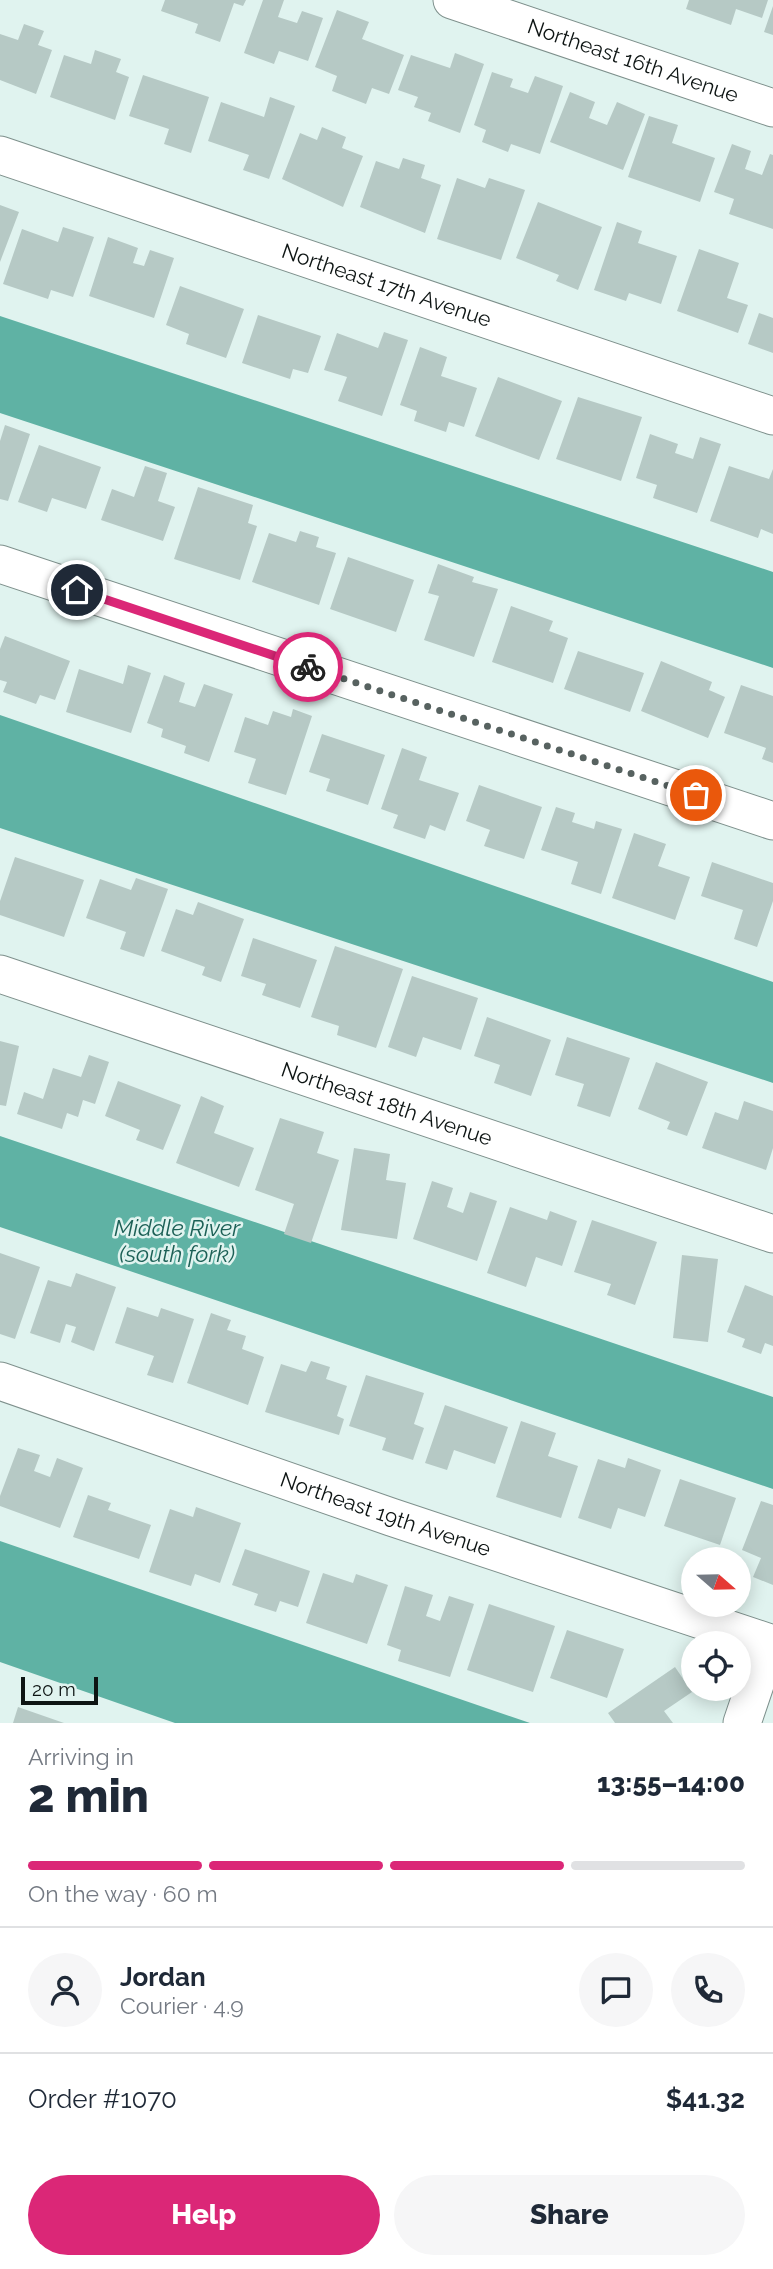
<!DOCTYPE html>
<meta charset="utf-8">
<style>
:root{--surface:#fff;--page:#f6f6f7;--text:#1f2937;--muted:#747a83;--line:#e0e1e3;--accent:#db2777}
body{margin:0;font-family:Raleway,sans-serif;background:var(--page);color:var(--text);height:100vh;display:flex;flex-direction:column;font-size:26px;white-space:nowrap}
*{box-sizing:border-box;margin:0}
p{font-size:23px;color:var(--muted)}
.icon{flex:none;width:38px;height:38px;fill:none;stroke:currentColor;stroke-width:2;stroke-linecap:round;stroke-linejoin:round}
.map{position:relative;height:1723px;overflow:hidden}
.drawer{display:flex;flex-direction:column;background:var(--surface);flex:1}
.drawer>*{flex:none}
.needle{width:46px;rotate:110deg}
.buttons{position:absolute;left:681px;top:1547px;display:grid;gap:14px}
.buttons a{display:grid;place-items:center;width:70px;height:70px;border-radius:50%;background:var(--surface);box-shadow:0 4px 18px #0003;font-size:35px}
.scale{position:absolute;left:21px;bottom:18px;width:77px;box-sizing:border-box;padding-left:7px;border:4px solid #0d1413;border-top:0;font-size:19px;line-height:24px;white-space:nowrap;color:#0d1413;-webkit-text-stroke:5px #e0f3ef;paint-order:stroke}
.pin{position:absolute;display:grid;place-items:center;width:60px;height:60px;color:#fff;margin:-30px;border:4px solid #fff;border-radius:50%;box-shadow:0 2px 7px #0007}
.courier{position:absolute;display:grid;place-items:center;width:70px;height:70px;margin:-35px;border:5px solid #db2777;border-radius:50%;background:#fff;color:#222;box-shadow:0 2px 9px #0007}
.summary em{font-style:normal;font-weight:800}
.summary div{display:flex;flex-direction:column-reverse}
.summary{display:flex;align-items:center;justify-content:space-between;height:119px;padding:0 28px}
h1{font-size:46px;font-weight:800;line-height:52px}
.bar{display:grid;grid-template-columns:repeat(4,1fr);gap:10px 7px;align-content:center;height:84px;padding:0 28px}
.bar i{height:9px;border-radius:5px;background:var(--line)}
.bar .current{background:var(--accent)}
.bar p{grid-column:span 4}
.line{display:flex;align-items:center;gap:18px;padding:0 28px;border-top:2px solid var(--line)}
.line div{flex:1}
.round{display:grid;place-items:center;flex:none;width:74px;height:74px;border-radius:37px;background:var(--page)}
.primary-button{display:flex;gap:14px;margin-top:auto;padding:14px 28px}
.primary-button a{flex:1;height:80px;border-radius:42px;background:var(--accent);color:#fff;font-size:28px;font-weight:800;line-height:80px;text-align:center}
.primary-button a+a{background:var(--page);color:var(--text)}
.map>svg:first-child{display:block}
.water{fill:#5fb2a4}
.building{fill:#b6c9c5}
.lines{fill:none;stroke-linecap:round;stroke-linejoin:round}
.minor-casing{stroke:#7e908c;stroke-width:39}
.minor{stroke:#fff;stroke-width:37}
.done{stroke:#576260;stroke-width:7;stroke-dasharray:0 12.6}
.route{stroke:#db2777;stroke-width:9}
.labels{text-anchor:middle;stroke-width:5;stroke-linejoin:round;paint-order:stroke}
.street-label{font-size:21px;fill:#0d1413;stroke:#e0f3ef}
.water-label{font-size:23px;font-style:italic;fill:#1c6056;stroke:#e0f3ef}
</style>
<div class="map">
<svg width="773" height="1723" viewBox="0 0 773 1723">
<rect width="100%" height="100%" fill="#e0f3ef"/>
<path class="water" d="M0 316 773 572V668L0 413Z
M0 715 773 982V1083L0 828Z
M0 1136 773 1397V1489L0 1227Z
M0 1541 530 1723H175L0 1662Z"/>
<path class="building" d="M165 0H246L243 6 234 3 220 42 195 33 198 24 161 11Z
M263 0H284L278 17 297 23 302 11 323 18 308 61 279 51 274 64 244 53Z
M689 0H768L762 18 736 9 731 25 686 9Z
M773 6V35L764 32Z
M337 10 369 22 362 39 404 55 389 94 372 88 366 104 332 91 337 76 315 67Z
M24 24 44 31 38 45 52 50 36 94 0 80V34L18 40Z
M95 50 121 59 116 72 129 77 115 120 50 97 64 55 91 64Z
M455 53 484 64 460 133 428 121 431 113 414 107 418 97 398 90 411 55 450 68Z
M492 72 513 79 510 87 528 93 535 76 563 86 540 154 511 144 508 152 482 142 486 130 474 125Z
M143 75 209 97 191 153 164 144 169 129 129 116Z
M570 92 595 102 589 118 607 125 617 102 645 114 623 170 550 142Z
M270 97 295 106 269 179 243 170 249 155 208 141 221 102 264 117Z
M649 116 678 125 672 143 715 158 700 202 628 177Z
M322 127 346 137 342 148 363 156 343 207 282 179 300 133 317 140Z
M732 144 751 151 745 169 762 175 770 154 773 155V229L729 214 734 199 714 192Z
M403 158 425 165 421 178 441 185 425 233 360 207 376 161 399 169Z
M457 178 485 188 489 178 525 190 501 260 437 239Z
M538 202 602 227 578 290 556 281 559 275 516 258Z
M0 205 19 212 0 262Z
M617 222 642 231 638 243 677 256 661 304 629 293 626 301 594 290Z
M63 227 94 237 73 297 51 290 48 299 3 284 22 229 58 242Z
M108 237 138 248 133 263 144 266 150 250 174 258 154 318 89 296Z
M699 249 739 263 727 298 748 305 738 333 677 311Z
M180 286 244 309 226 358 186 344 189 334 166 325Z
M759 313 773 318V353L748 344Z
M258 315 321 336 308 373 293 369 290 379 242 363Z
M384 332 408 340 382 416 338 401 347 377 324 370 337 333 378 348Z
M420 347 447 357 441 376 477 388 464 427 449 422 446 432 414 421 417 411 400 405Z
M498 377 562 401 539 460 475 436Z
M578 397 642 417 621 481 556 459Z
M5 425 30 434 8 501 0 499V441Z
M650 434 678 444 675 453 693 459 700 437 721 444 697 513 653 498 657 485 636 478Z
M39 445 101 467 86 509 52 498 47 512 18 502Z
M145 466 167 473 158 501 175 507 163 541 101 520 112 489 134 497Z
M729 466 769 479 773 469V534L761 529 758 538 710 521Z
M198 487 253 505 248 523 257 526 240 580 174 559Z
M300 531 319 537 316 547 336 553 319 605 252 582 269 533 296 542Z
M348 557 414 580 396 632 330 609Z
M438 564 474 577 472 582 498 589 474 657 424 640 439 596 428 593Z
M511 606 553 621 549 631 568 638 553 683 492 662Z
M5 636 70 661 55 700 40 695 36 704 3 692 7 682 0 680V649Z
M578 651 644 673 630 712 564 689Z
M661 661 712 682 709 690 725 697 708 738 641 711Z
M128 665 151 673 131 733 66 712 79 669 123 684Z
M164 675 185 683 179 702 195 707 204 684 233 694 209 762 184 753 186 746 161 737 163 729 147 723Z
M741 685 773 696V763L762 759 766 748 724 733Z
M293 709 312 716 286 795 248 783 256 759 234 752 245 717 268 725 273 711 291 717Z
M322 734 385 755 368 805 326 791 330 779 309 772Z
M402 748 427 757 419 780 459 793 445 831 430 825 425 839 393 828 398 815 381 809Z
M479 785 542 807 524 859 484 846 490 830 466 821Z
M556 807 575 813 572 822 594 829 596 821 622 829 601 894 571 884 578 862 541 850Z
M634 833 666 844 658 866 690 877 675 920 612 898Z
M15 857 84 880 64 937 0 915V901Z
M712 862 773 883V901L757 947 734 939 743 910 701 896Z
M136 878 168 889 144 957 120 949 126 932 86 918 100 879 131 890Z
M198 902 244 919 221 982 202 975 205 967 161 951 176 909 193 915Z
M253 938 317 960 300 1008 262 995 266 984 241 976Z
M335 946 403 969 376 1048 337 1035 339 1026 311 1017Z
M412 976 478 998 461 1050 423 1037 416 1057 388 1047Z
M487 1017 551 1040 531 1096 494 1083 500 1065 474 1056Z
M567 1037 630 1058 610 1117 577 1106 584 1084 555 1075Z
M0 1041 19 1046 6 1106 0 1105Z
M89 1055 109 1062 95 1104 83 1100 78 1117 67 1113 62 1129 17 1114 24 1092 43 1099 53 1068 81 1077Z
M656 1062 708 1082 687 1136 667 1129 670 1122 638 1109Z
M118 1081 181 1105 163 1150 136 1140 140 1130 105 1116Z
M201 1096 224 1106 214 1133 254 1148 239 1187 176 1163Z
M744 1101 773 1111V1148L766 1170 702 1148 715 1112 738 1120Z
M280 1118 324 1132 317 1153 339 1160 311 1243 284 1234 294 1204 255 1190Z
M354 1148 390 1154 386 1180 406 1183 397 1239 341 1230Z
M432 1181 453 1188 447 1207 463 1213 470 1192 497 1201 477 1261 413 1239Z
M510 1207 547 1220 550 1211 577 1221 562 1266 536 1257 526 1287 487 1273Z
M592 1220 657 1242 635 1305 607 1295 611 1284 574 1272Z
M0 1253 40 1267 15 1339 0 1334Z
M682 1255 718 1259 708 1342 673 1338Z
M76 1273 116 1287 94 1351 71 1342 76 1327 66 1324 60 1343 30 1333 48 1280 71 1287Z
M745 1285 773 1296V1346L765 1343 761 1354 742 1347 745 1339 727 1332Z
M127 1307 158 1317 161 1308 194 1319 173 1383 147 1375 154 1356 115 1343Z
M211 1313 231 1320 227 1330 246 1336 242 1349 264 1357 248 1405 187 1383Z
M311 1361 330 1367 326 1379 347 1386 337 1416 344 1419 339 1435 265 1412 281 1364 306 1372Z
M366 1375 424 1393 414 1424 424 1428 413 1460 382 1450 386 1438 349 1426Z
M445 1405 508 1427 495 1464 454 1450 447 1470 425 1463Z
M521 1421 556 1433 548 1456 578 1466 561 1518 496 1497Z
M18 1448 40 1455 34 1471 50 1477 57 1458 83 1468 60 1528 0 1506V1496Z
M628 1458 661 1470 645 1517 618 1508 611 1529 578 1518 598 1459 625 1468Z
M680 1479 736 1498 720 1545 664 1526Z
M88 1495 111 1503 108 1510 151 1525 139 1559 73 1537Z
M761 1501 773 1505V1585L753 1577 761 1558 742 1550Z
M196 1507 241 1523 220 1583 195 1574 191 1586 149 1572 170 1509 193 1517Z
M245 1549 310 1571 298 1607 280 1601 276 1612 254 1605 258 1594 232 1585Z
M323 1573 353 1583 356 1574 388 1585 367 1644 306 1623Z
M405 1586 433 1595 426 1616 440 1621 449 1596 474 1604 450 1677 398 1661 401 1650 387 1645Z
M489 1604 555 1626 533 1692 467 1670Z
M567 1630 624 1649 607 1698 550 1678Z
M675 1667 692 1692 664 1711 673 1723H615L608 1713Z
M18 1707 64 1723H13Z"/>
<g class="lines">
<g class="minor-casing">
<g id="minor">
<path id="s1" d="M452 0 773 108"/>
<path id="s2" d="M0 155 773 416"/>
<path d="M0 564 773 821"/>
<path id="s3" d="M0 974 773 1234"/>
<path id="s4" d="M0 1381 391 1517 773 1644"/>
<path d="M742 1723 769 1643"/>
</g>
</g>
<use href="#minor" class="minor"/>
</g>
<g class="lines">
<path class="done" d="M308 667 696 795"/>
<path class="route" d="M77 590 308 667"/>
</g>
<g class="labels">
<g class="street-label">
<text dy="7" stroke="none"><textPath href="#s1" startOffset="191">Northeast 16th Avenue</textPath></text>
<text dy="7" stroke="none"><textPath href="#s2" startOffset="408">Northeast 17th Avenue</textPath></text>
<text dy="7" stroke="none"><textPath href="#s3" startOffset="408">Northeast 18th Avenue</textPath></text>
<text dy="7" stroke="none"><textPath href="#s4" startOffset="408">Northeast 19th Avenue</textPath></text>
</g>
<g class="water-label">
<text x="177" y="1236">Middle River<tspan x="177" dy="26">(south fork)</tspan></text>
</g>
</g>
</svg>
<div class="buttons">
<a><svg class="needle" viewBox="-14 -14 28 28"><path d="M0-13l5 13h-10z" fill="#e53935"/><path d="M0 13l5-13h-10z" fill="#747a83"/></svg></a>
<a><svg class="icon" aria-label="locate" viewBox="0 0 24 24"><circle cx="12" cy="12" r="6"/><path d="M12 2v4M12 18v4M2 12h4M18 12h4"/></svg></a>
</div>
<div class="scale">20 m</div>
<div class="pin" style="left:696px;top:795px;background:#ea580c"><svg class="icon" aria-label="bag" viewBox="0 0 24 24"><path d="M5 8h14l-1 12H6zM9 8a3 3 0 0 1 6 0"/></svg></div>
<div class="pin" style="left:77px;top:590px;background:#1f2937"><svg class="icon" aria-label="home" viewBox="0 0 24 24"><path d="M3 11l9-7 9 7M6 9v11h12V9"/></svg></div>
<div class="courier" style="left:308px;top:667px"><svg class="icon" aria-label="bike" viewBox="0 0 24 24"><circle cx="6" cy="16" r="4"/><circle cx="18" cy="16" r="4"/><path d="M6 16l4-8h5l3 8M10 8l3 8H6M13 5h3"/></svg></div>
</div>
<section class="drawer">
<div class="summary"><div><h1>2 min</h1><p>Arriving in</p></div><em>13:55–14:00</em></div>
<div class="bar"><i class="current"></i><i class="current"></i><i class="current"></i><i></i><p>On the way · 60 m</p></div>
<div class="line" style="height:126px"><a class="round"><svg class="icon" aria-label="person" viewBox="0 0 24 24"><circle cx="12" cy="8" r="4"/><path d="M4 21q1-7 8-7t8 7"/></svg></a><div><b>Jordan</b><p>Courier · 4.9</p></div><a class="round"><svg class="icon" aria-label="chat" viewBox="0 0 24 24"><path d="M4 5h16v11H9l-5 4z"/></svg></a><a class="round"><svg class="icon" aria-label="phone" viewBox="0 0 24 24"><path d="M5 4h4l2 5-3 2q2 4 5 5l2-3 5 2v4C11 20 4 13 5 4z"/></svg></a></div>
<div class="line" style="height:91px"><div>Order #1070</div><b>$41.32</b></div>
<div class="primary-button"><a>Help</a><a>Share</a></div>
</section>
